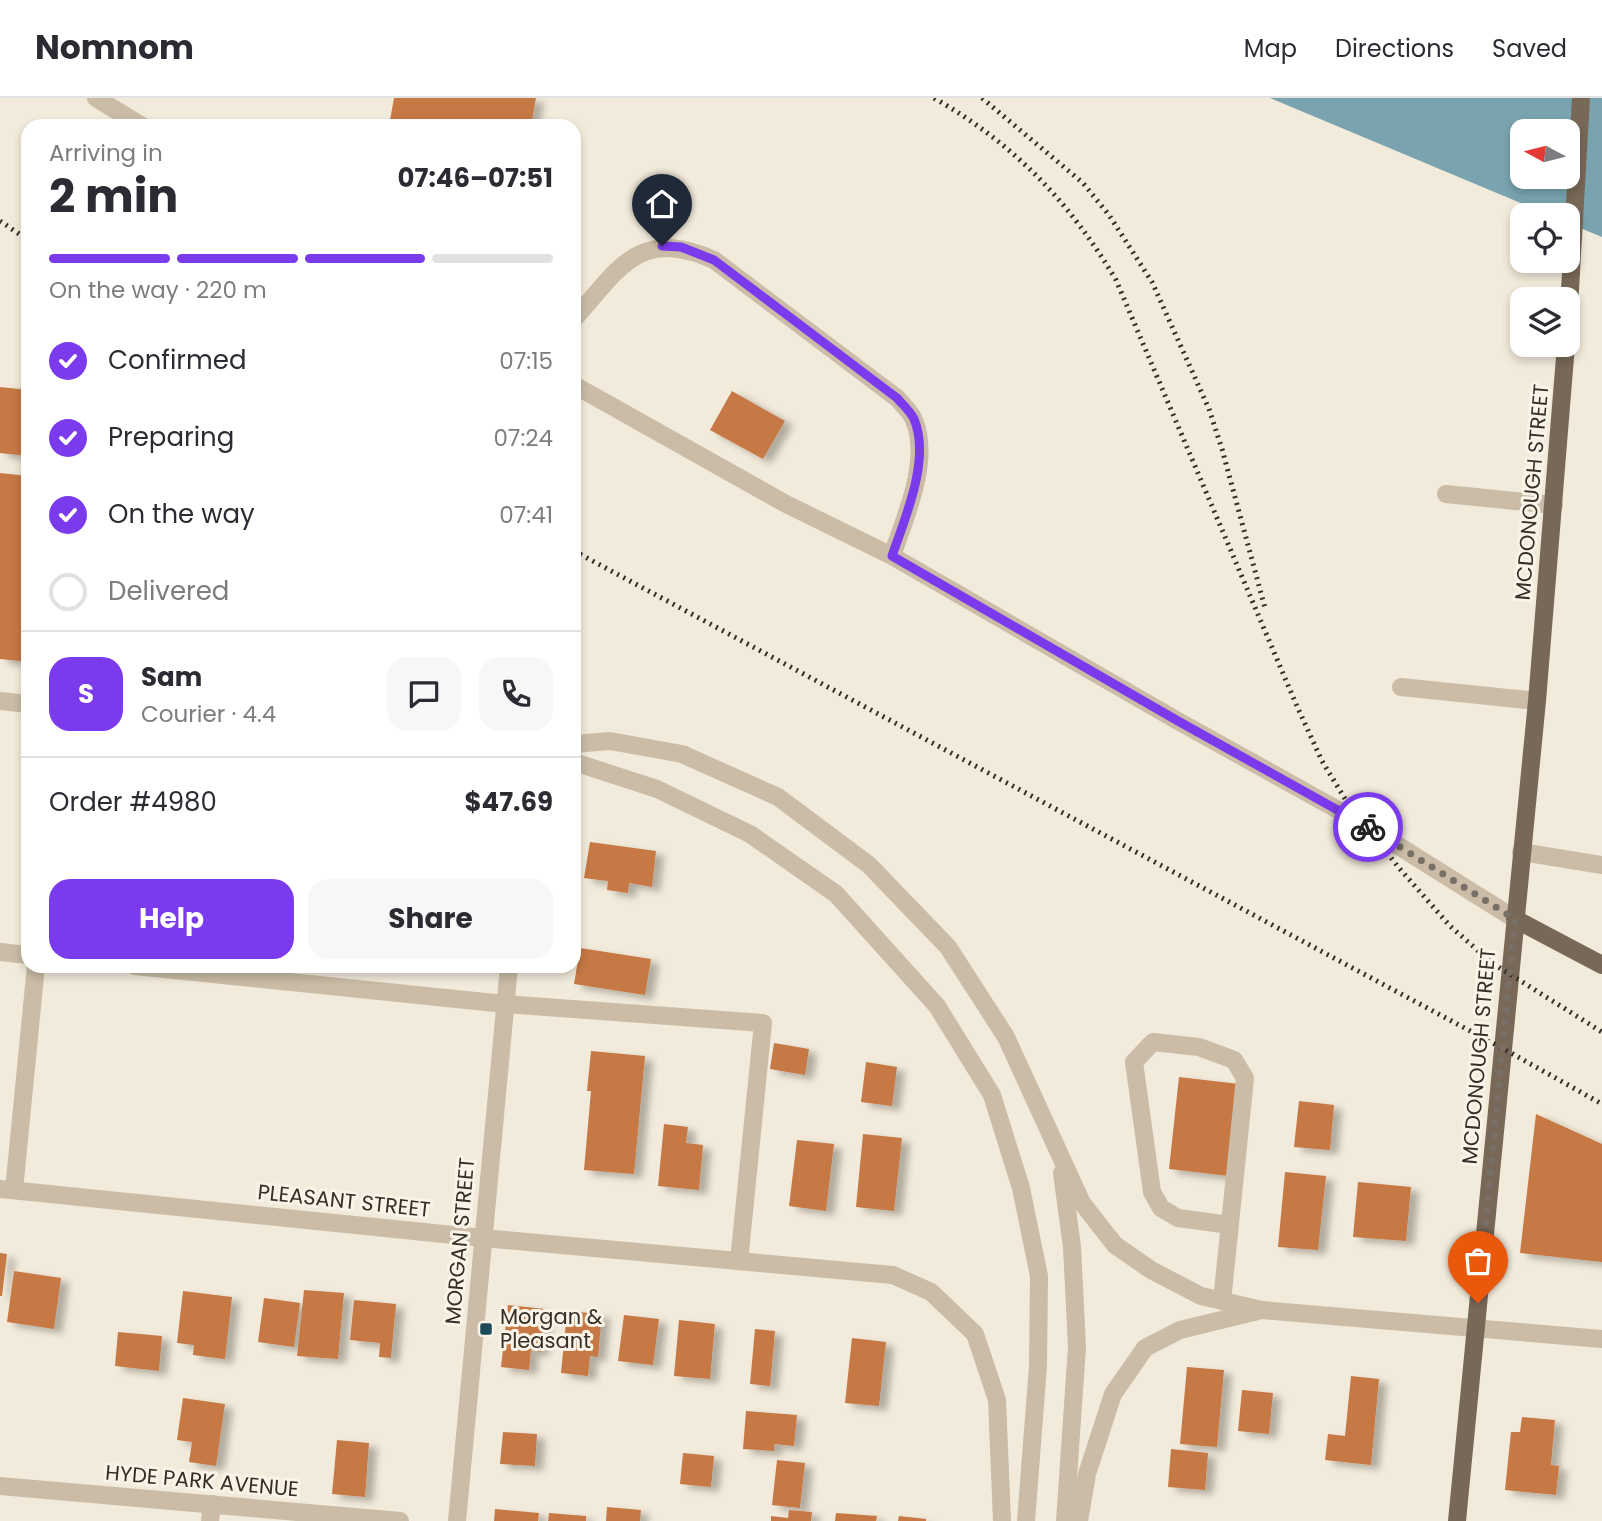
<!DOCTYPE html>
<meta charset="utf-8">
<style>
:root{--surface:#fff;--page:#f7f7f7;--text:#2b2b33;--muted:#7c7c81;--line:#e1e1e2;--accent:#7c3aed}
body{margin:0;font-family:Poppins,sans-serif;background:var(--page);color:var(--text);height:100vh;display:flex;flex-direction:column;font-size:26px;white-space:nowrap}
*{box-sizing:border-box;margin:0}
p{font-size:23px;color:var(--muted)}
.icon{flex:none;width:38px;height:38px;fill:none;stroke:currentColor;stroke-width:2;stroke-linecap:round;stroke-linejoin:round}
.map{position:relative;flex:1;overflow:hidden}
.panel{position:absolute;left:21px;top:21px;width:560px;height:854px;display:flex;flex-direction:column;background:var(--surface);border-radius:21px;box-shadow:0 4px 10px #0003}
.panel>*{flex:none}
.needle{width:46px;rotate:277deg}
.controls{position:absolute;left:1510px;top:21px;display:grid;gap:14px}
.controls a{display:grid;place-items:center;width:70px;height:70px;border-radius:14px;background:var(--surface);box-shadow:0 4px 10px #0003;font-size:35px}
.pin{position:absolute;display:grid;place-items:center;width:60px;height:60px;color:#fff;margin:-72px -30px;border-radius:50% 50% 50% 0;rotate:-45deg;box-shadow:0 0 7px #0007}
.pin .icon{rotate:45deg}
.courier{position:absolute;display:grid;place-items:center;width:70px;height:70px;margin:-35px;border:5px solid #7c3aed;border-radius:50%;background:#fff;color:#222;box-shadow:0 2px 9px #0007}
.head em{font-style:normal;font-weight:700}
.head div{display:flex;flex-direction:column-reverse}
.head{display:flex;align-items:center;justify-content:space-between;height:119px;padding:0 28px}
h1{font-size:46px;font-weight:700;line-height:52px}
.bar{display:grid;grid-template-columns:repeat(4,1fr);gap:10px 7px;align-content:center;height:84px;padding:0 28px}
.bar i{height:9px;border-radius:5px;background:var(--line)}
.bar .on{background:var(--accent)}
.bar p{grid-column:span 4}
.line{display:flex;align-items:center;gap:18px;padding:0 28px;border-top:2px solid var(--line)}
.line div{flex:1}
.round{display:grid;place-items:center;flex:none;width:74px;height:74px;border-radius:21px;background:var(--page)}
ol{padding:0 28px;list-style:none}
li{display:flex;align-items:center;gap:21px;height:77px}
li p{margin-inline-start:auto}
li .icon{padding:7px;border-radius:50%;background:var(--accent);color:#fff;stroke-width:4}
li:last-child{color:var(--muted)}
li i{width:38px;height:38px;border:4px solid var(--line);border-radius:50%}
.primary-button{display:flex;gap:14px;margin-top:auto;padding:14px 28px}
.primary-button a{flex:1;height:80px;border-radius:21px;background:var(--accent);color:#fff;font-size:28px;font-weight:700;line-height:80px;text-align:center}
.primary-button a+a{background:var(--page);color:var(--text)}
header{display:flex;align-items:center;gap:42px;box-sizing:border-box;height:98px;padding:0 35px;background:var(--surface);border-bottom:2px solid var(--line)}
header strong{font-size:33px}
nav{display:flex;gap:38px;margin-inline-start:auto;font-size:24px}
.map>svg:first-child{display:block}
.water{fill:#79a4af;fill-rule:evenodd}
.building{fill:#c67844;filter:url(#shadow)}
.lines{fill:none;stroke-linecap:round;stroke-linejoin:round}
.service{stroke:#cabca6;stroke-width:18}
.minor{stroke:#cabca6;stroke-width:18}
.tertiary{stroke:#cabca6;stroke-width:18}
.primary{stroke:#786858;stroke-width:18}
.rail{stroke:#362e27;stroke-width:5;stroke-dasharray:2 5;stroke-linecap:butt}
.done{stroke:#787066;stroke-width:7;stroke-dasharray:0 12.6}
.route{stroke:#7c3aed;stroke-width:9}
.poi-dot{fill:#1d4a57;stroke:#f9f4e7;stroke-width:2.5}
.labels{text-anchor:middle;stroke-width:6;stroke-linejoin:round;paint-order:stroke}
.street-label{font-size:21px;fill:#362e27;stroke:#f9f4e7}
.poi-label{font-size:21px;fill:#362e27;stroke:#f9f4e7;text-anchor:start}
</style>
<header>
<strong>Nomnom</strong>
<nav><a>Map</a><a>Directions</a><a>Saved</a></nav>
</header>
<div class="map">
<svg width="1602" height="1423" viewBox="0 0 1602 1423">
<defs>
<filter id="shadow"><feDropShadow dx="8" dy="4.5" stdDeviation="3.5" flood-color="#0004"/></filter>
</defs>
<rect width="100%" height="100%" fill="#f2eada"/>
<path class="water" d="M1270 0H1602V139L1568 125V117H1549ZM1522 33H1568V79H1522Z"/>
<path class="building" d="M394 0H536L531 28H389Z
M0 289 28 292V358L0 355Z
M732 293 785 323 763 361 710 332Z
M0 375 28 378V489L21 563 0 561Z
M590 744 656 753 652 789 629 785 628 795 607 792 608 783 584 780Z
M580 850 651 861 645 897 574 886Z
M774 945 809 951 805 977 770 971Z
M591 953 645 958 634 1076 584 1072 591 993H587Z
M866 964 897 969 892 1008 861 1004Z
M1179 979 1239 986 1229 1078 1169 1071Z
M1299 1003 1334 1007 1330 1052 1294 1049Z
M1536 1016 1602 1046V1164L1520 1155Z
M664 1026 688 1029 686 1045 703 1047 699 1092 658 1088Z
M863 1036 902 1040 894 1113 856 1109Z
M797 1042 834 1046 826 1113 789 1108Z
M1285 1074 1326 1078 1318 1152 1278 1149Z
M1358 1084 1411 1089 1406 1143 1353 1139Z
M0 1155 7 1156 2 1198H0Z
M14 1173 61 1180 54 1231 7 1224Z
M304 1192 344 1195 338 1261 297 1258Z
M183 1193 232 1199 225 1261 193 1257 194 1247 177 1245Z
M264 1200 300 1205 294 1249 258 1244Z
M354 1202 396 1206 391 1260 379 1259 380 1245 350 1242Z
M508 1207 545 1211 541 1254 531 1252 529 1272 501 1269Z
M567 1213 602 1216 598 1259 590 1258 588 1278 561 1275Z
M624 1217 659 1221 653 1267 618 1263Z
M679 1222 715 1226 710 1281 674 1278Z
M755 1231 775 1233 770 1288 750 1286Z
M118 1234 162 1238 159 1273 115 1268Z
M852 1240 886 1244 879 1308 845 1305Z
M1187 1269 1224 1272 1217 1349 1180 1346Z
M1351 1278 1379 1281 1371 1367 1325 1362 1328 1336 1345 1338Z
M1242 1292 1273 1295 1269 1336 1238 1333Z
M183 1300 225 1306 216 1368 189 1364 192 1344 177 1342Z
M746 1313 797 1317 794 1348 774 1346V1353L743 1351Z
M1522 1319 1555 1322 1551 1367 1559 1368 1556 1397 1505 1392 1511 1334H1520Z
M503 1334 537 1336 535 1368 500 1366Z
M337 1342 369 1345 365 1399 332 1396Z
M1171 1351 1208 1355 1205 1392 1168 1389Z
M683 1355 714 1358 711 1389 680 1386Z
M777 1362 805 1365 800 1410 772 1407Z
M607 1409 641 1412 640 1423H606Z
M495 1411 539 1415 538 1423H494Z
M789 1412 812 1414 811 1423H771V1418L788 1420Z
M549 1415 586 1418V1423H548Z
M836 1415 877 1418 876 1423H835Z
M899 1418 926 1421V1423H898Z"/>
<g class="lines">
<path class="service" d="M96 0 142 28
M574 221C620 170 638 129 714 162L897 300C903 307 911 314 914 322 931 363 905 419 892 458
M574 287 786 406 892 458 1178 623 1365 727 1515 821
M1446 396 1554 407
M1401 589 1537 603
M1521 754 1602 767
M0 854 28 857
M135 868 505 906 763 925 739 1163
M1222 1203 1245 980 1234 962 1199 949 1153 944 1134 964 1152 1094 1161 1110 1178 1120 1230 1127
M210 1423 212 1406"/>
<path class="minor" d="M0 1091 483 1140 893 1177
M14 1092 36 868
M1262 1212 1602 1241
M0 1388 400 1423"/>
<path class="tertiary" d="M0 603 28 606
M574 646 610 643 682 656 778 699 869 767 948 849 1006 939 1082 1105 1115 1147 1151 1172 1201 1198 1262 1212
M574 664 657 691 750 736 836 796 937 908 992 997 1021 1090 1039 1178 1038 1268 1026 1423
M1062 1075 1072 1149 1077 1249 1065 1423
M893 1177 931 1194 975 1236 997 1302 1002 1423
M457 1423 509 868
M1079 1423 1087 1376 1113 1296 1145 1250 1180 1232 1258 1213"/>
<path class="primary" d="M1568 227 1581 0
M1515 821 1602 867
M1457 1423 1537 603 1566 247"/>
<path class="rail" d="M934 0C1014 46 1069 103 1116 182L1296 606 1322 663 1347 704 1399 770 1450 828 1492 865 1602 934
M982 0 1083 85 1109 117 1152 184 1209 311 1222 351 1265 510
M0 123 28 142
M574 453 1502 950 1602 1006"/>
</g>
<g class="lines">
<path class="done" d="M1368 729 1515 821 1478 1205"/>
<path class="route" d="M662 148 681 149 714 162 897 300C903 307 910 313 914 321 931 361 905 420 892 458L1178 623 1368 729"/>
</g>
<rect class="poi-dot" x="479" y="1224" width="14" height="14" rx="3.5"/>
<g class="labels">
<g class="street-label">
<text transform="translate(1532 394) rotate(-85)" y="7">MCDONOUGH STREET</text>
<text transform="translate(1479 958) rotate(-85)" y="7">MCDONOUGH STREET</text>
<text transform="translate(344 1103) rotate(6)" y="7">PLEASANT STREET</text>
<text transform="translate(460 1143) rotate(-85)" y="7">MORGAN STREET</text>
<text transform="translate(202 1383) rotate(5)" y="7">HYDE PARK AVENUE</text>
</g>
<g class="poi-label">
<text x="500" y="1226">Morgan &amp;<tspan x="500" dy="24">Pleasant</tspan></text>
</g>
</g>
</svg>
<div class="controls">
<a><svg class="needle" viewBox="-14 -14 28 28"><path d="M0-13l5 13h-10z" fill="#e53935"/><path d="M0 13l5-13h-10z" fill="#7c7c81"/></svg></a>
<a><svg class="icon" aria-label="locate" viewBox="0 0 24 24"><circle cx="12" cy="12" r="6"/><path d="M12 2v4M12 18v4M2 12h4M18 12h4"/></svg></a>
<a><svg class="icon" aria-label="layers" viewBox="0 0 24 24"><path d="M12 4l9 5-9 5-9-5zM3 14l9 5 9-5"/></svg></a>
</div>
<div class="pin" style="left:1478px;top:1205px;background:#ea580c"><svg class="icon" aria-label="bag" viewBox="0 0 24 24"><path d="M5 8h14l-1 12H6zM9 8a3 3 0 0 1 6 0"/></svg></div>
<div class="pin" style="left:662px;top:148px;background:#1f2937"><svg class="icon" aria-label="home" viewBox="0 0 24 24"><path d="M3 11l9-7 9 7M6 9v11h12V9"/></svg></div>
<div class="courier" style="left:1368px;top:729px"><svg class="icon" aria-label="bike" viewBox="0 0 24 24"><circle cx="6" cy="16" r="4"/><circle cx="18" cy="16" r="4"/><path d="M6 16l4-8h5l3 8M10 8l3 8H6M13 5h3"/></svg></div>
<section class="panel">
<div class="head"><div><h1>2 min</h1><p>Arriving in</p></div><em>07:46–07:51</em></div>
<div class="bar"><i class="on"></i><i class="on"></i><i class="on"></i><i></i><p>On the way · 220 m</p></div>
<ol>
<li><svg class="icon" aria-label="check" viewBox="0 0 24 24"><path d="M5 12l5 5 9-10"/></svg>Confirmed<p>07:15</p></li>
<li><svg class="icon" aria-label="check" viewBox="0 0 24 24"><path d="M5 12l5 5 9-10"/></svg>Preparing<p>07:24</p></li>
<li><svg class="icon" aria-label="check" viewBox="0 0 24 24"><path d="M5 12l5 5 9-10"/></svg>On the way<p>07:41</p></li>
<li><i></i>Delivered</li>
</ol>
<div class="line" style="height:126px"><b class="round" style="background:var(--accent);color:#fff">S</b><div><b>Sam</b><p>Courier · 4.4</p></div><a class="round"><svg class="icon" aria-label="chat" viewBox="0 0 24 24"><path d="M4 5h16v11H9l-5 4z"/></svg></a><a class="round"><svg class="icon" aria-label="phone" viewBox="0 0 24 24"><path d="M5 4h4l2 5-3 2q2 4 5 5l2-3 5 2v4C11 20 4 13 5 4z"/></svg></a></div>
<div class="line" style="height:91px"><div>Order #4980</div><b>$47.69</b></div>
<div class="primary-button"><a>Help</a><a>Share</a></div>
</section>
</div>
